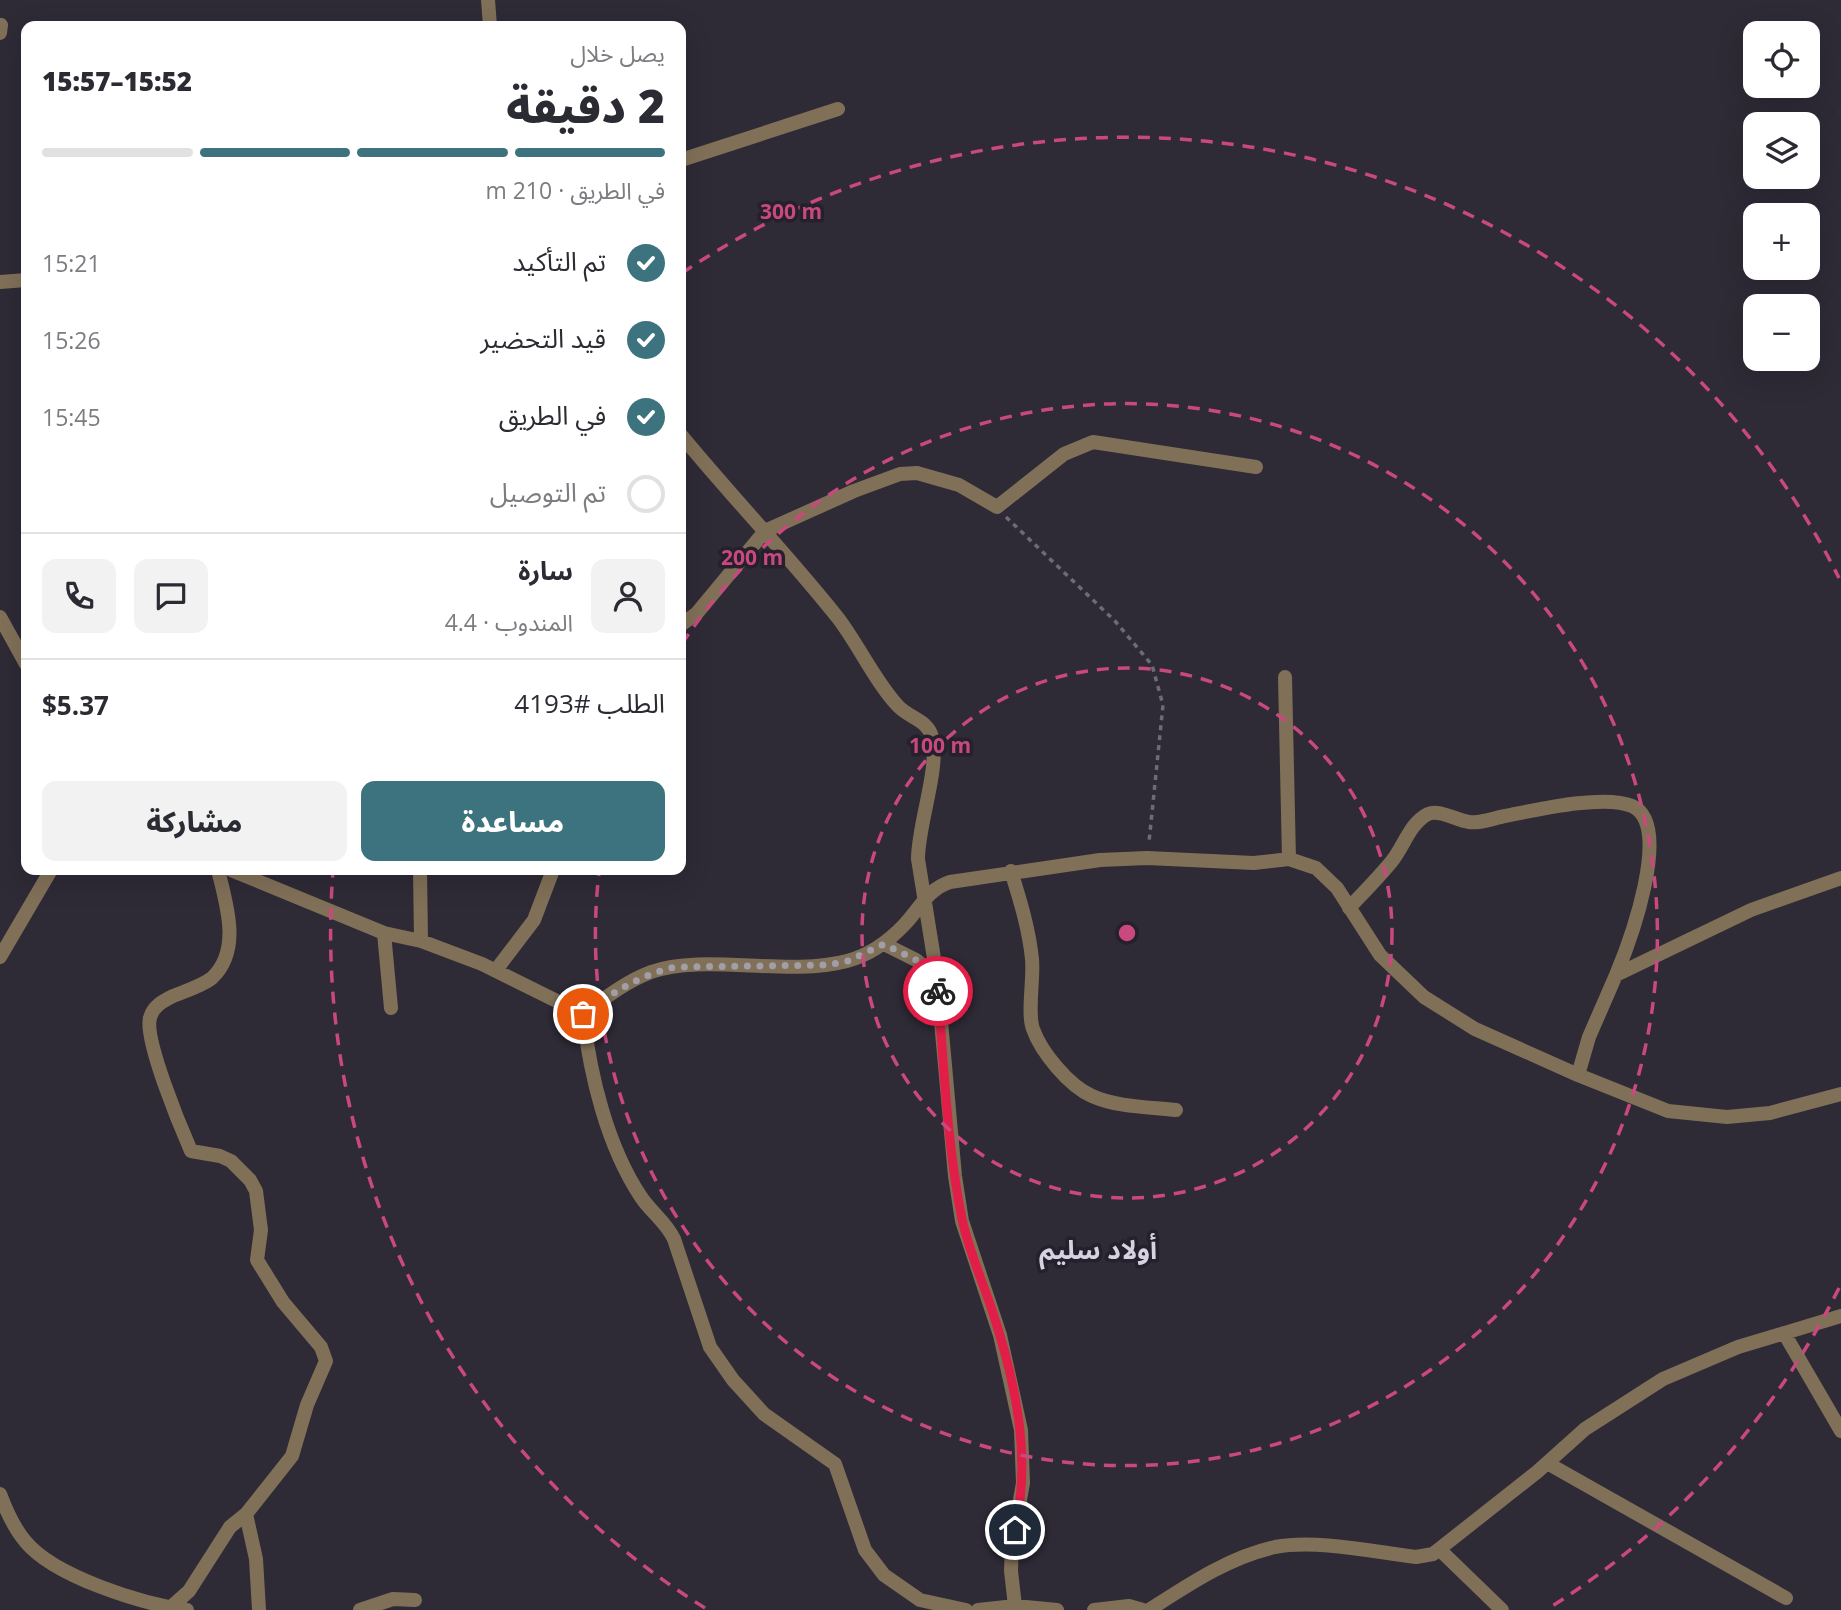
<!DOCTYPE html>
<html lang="ar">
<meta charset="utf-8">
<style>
:root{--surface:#fff;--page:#f2f2f3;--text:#2b2b33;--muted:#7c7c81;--line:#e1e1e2;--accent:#3d737f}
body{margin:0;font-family:"Open Sans","Noto Sans Arabic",sans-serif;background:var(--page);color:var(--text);direction:rtl;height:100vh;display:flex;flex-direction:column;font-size:26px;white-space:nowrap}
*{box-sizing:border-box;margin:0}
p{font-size:23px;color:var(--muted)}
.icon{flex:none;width:38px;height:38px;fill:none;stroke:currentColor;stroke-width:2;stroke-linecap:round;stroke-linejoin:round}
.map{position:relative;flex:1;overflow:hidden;direction:ltr}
.details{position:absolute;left:21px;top:21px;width:665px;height:854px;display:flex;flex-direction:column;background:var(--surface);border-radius:14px;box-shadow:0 7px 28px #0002;direction:rtl}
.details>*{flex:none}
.fabs{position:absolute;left:1743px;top:21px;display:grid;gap:14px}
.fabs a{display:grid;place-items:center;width:77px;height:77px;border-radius:14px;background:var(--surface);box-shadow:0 7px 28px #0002;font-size:35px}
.pin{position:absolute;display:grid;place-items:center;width:60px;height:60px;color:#fff;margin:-30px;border:4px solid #fff;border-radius:50%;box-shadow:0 2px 7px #0007}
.courier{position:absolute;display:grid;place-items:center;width:70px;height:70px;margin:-35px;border:5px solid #e11d48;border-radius:50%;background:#fff;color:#222;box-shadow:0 2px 9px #0007}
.headline em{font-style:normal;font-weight:800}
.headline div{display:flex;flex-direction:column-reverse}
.headline{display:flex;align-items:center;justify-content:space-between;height:119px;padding:0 21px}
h1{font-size:46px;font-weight:800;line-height:52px}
.bar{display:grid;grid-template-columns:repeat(4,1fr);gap:10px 7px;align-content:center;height:84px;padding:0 21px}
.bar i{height:9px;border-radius:5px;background:var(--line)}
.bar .active{background:var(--accent)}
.bar p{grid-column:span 4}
.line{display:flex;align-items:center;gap:18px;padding:0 21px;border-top:2px solid var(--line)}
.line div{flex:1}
.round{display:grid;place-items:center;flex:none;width:74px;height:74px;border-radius:14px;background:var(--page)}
ol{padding:0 21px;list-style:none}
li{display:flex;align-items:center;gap:21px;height:77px}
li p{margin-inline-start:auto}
li .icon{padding:7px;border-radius:50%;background:var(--accent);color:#fff;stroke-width:4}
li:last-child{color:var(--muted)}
li i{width:38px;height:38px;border:4px solid var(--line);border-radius:50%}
.action{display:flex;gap:14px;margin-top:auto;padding:14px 21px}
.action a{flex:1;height:80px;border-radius:14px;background:var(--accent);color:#fff;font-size:28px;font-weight:800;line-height:80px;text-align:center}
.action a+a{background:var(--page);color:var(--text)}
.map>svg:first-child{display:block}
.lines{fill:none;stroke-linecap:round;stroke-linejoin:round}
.path{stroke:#6f6b76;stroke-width:3.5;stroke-dasharray:5 5;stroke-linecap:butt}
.minor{stroke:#817058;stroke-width:14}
.done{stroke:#a19ea8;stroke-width:7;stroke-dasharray:0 12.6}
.route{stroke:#e11d48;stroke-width:9}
.ring{fill:none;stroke:#c9497e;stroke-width:3.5;stroke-dasharray:12 9}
.labels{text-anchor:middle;stroke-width:7;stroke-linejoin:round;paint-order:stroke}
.district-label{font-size:26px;font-weight:bold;fill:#d7d2e2;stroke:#24202c}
.centre{fill:#c9497e;stroke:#24202c;stroke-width:3.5}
.ring-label{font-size:21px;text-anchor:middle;font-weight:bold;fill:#c9497e;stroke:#24202c;stroke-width:7;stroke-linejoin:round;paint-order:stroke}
</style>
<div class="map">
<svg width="1841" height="1610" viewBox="0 0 1841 1610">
<rect width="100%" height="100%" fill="#2e2a36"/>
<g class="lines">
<path class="path" d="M1006 517 1115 621 1152 665 1163 705 1149 842"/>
<path class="minor" d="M488 0 490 26
M0 33 1 25
M681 160 838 109
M0 282 26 280
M681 435C732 497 788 555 838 618 858 644 876 683 898 706 909 718 928 720 932 737 940 768 918 824 918 859L937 977 955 1176 962 1221 1000 1335 1021 1430 1023 1483 1012 1544 1011 1571 1015 1606
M0 617 26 664
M681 625 697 613 765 531 854 491 900 474 917 473 959 485 997 507 1064 454 1093 442 1256 467
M1285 677 1289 859
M231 870 384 933 421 941 482 964 583 1014
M420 870 421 941
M1011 871C1020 900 1029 929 1032 959 1034 979 1027 1013 1033 1029 1041 1052 1069 1086 1092 1096 1116 1107 1149 1107 1176 1110
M1349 908C1364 892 1379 877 1392 861 1404 846 1410 823 1428 814 1439 809 1456 820 1469 822 1480 824 1494 818 1505 816 1536 810 1604 794 1632 806 1674 824 1629 944 1616 975
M384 933 391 1008
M884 944 916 960 937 977
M0 957 51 870
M496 970 534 920 553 870
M583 1014C605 998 625 982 651 972 704 953 787 977 847 961 870 955 889 941 905 924 920 908 928 889 950 882L1100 860 1147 858 1254 863 1289 859 1316 868 1337 888 1380 955 1424 997 1475 1029 1578 1075 1668 1111 1727 1117 1770 1113 1841 1094
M583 1014C590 1075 607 1146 641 1197 651 1212 666 1222 674 1239L710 1347 733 1380 764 1414 835 1464 865 1550 884 1575 920 1600 966 1610
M1578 1075 1589 1037 1616 975 1751 910 1841 878
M1784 1333 1841 1431
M1547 1463 1786 1598
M0 1494C6 1510 14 1528 25 1541 54 1577 143 1604 187 1610
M246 1514 256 1559 259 1610
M1440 1550 1502 1610
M170 1608 189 1591 230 1527 246 1514 292 1456 307 1405 326 1361 321 1347 283 1302 257 1260 261 1230 256 1191 250 1180 231 1161 220 1156 191 1151C180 1126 144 1039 150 1018 153 1006 163 1001 173 996 185 991 202 986 212 978 242 950 226 903 218 870
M360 1610 393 1599 415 1600
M978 1610 1015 1606 1057 1610
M1094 1610 1129 1606 1143 1610
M1149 1610C1188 1585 1229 1557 1275 1547 1317 1539 1374 1552 1416 1557L1433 1554 1537 1472 1585 1429 1663 1379 1738 1347 1841 1316"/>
</g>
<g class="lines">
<path class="done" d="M583 1014C613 993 639 975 675 967L827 965 848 961 884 944 916 960 937 977 938 991"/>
<path class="route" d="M938 991C944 1067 947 1145 962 1219 969 1251 982 1280 992 1310 1015 1380 1032 1456 1015 1530"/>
</g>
<g class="ring">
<circle cx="1127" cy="933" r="265"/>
<path d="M682 644A531 531 0 1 1 599 873"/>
<path d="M1839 1288A796 796 0 0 1 1549 1608M705 1608A796 796 0 0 1 333 871M682 273A796 796 0 0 1 1839 578"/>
</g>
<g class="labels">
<g class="district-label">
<text x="1098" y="1259">أولاد سليم</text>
</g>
</g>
<circle cx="1127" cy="933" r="10" class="centre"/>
<g class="ring-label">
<text x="791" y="219">300 m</text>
<text x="752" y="565">200 m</text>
<text x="940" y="753">100 m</text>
</g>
</svg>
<div class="fabs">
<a><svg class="icon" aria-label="locate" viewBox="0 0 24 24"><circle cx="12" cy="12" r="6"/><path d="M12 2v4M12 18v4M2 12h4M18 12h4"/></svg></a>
<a><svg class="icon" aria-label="layers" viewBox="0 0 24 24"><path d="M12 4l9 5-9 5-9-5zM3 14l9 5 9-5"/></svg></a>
<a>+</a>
<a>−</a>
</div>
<div class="pin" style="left:583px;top:1014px;background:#ea580c"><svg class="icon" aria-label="bag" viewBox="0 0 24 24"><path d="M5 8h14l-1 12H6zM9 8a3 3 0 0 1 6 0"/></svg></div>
<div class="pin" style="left:1015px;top:1530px;background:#1f2937"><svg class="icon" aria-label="home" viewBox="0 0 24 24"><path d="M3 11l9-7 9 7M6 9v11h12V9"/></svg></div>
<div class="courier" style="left:938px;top:991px"><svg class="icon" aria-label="bike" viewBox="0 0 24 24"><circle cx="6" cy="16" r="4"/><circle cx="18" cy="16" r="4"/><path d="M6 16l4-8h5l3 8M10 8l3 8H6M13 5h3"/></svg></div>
<section class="details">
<div class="headline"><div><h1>2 دقيقة</h1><p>يصل خلال</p></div><em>15:52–15:57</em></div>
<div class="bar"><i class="active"></i><i class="active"></i><i class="active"></i><i></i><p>في الطريق · 210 m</p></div>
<ol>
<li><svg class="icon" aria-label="check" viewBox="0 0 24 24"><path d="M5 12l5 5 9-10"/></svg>تم التأكيد<p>15:21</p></li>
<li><svg class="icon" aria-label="check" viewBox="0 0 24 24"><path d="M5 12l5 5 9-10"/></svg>قيد التحضير<p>15:26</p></li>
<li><svg class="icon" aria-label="check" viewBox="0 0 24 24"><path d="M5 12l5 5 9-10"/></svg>في الطريق<p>15:45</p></li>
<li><i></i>تم التوصيل</li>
</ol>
<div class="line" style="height:126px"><a class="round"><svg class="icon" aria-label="person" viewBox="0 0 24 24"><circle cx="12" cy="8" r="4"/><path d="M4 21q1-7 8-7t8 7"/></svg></a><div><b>سارة</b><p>المندوب · 4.4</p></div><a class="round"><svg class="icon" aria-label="chat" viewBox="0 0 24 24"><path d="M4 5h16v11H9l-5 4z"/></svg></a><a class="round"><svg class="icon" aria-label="phone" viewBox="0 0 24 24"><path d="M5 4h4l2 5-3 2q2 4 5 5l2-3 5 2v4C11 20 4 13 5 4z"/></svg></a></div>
<div class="line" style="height:91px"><div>الطلب #4193</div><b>$5.37</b></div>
<div class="action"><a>مساعدة</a><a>مشاركة</a></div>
</section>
</div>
